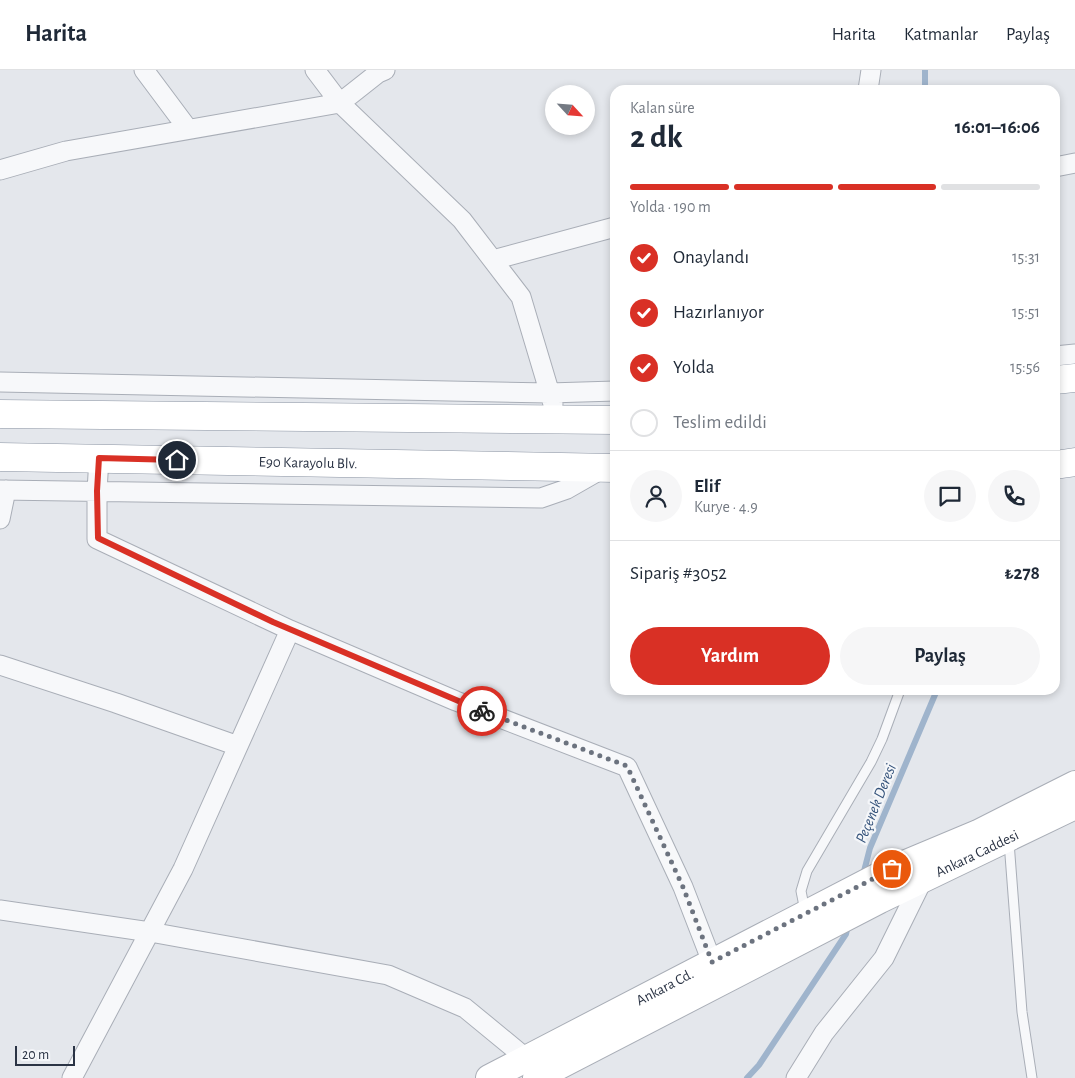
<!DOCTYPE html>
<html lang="tr">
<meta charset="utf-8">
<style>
:root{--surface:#fff;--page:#f6f6f7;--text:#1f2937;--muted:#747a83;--line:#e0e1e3;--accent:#d93025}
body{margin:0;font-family:"Alegreya Sans",sans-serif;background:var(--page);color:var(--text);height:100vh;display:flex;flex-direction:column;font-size:19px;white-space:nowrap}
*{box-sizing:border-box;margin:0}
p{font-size:16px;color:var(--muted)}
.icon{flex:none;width:28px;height:28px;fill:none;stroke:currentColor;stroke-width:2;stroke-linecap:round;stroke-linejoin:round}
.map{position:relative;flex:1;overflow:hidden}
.side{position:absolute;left:610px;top:15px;width:450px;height:610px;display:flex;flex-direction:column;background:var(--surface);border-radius:15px;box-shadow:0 2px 8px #0003}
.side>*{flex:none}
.needle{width:32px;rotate:116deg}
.fabs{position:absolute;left:545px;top:15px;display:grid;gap:10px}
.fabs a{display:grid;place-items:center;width:50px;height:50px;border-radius:50%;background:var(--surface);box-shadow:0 2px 8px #0003;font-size:25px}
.scale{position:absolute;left:15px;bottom:12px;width:60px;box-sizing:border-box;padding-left:5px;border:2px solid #2b3445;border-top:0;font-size:14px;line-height:18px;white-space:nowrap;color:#2b3445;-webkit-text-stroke:4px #f4f6f9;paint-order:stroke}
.pin{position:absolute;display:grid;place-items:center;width:42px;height:42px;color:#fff;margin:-21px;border:2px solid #fff;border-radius:50%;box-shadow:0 1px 5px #0007}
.courier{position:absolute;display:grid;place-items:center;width:50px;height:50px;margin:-25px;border:4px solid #d93025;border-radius:50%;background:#fff;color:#222;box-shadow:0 1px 6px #0007}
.headline em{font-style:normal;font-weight:700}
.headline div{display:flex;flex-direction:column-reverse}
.headline{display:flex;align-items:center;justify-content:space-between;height:85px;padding:0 20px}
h1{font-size:32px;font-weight:700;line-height:38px}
.bar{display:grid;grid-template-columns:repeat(4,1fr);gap:8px 5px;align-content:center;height:60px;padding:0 20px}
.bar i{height:6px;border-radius:4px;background:var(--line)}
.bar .on{background:var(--accent)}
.bar p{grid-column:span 4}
.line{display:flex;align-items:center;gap:12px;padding:0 20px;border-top:1px solid var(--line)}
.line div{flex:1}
.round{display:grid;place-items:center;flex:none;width:52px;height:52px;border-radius:26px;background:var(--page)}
ol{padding:0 20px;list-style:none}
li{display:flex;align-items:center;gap:15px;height:55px}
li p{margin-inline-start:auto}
li .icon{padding:5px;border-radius:50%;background:var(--accent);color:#fff;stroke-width:4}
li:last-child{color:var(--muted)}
li i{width:28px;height:28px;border:2px solid var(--line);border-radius:50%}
.cta{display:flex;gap:10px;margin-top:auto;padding:10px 20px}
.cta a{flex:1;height:58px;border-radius:30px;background:var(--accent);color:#fff;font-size:20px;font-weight:700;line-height:58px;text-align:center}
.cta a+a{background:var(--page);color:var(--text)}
header{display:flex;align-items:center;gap:30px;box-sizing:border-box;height:70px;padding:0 25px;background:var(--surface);border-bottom:1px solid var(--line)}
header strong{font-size:24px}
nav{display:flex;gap:28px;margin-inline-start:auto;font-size:18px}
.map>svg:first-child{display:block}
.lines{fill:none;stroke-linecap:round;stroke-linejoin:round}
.stream{stroke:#9fb4cc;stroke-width:6}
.lane-casing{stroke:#a9aeb7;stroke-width:11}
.street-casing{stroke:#a9aeb7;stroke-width:21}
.secondary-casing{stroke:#a9aeb7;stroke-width:28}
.highway-casing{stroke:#8b94a3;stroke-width:29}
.lane{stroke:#f7f8fa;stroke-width:9}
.street{stroke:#f7f8fa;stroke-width:19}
.secondary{stroke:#fff;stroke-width:26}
.highway{stroke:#fff;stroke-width:28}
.done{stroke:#6c737f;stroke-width:5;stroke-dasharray:0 9}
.route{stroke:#d93025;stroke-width:6}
.labels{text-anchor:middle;stroke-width:4.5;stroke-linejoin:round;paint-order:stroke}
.street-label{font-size:15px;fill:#2b3445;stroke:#f4f6f9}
.water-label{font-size:16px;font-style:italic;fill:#34527a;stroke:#f4f6f9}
</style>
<header>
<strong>Harita</strong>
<nav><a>Harita</a><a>Katmanlar</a><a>Paylaş</a></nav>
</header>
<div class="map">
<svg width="1075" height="1008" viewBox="0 0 1075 1008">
<rect width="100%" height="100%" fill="#e4e7ec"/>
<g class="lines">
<path class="stream" d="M925 20V0
M863 805 870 778 937 620
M747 1008 759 995 846 864 848 855"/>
<g class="lane-casing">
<path id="lane" d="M1009 772 1022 942 1032 1008
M805 841 801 821 807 801 871 692 882 669 900 620"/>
</g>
<g class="street-casing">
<path id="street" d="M144 0 188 59
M315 0 340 33 462 150 521 227 553 334
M868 20 871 0
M1055 97 1075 93
M0 100 66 81 340 33 378 3 385 0
M493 190 615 157
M1055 286 1075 284
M0 312 549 323 615 321
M99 388 97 421V469L290 560 456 631 627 697 683 817 712 892
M0 420 541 428 567 419 602 399
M0 449 6 420
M0 595 116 633 238 676
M0 840 150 862 388 905 465 938 527 989
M72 1008 183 799 290 560
M796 1008 824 963 884 888 922 811"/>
</g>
<g class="secondary-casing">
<g id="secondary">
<path id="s1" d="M489 1008 892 799 978 763 1075 714"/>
<path id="s2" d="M536 1008 880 830 1075 736"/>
</g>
</g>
<g class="highway-casing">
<g id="highway">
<path d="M1055 310 1075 308"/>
<path d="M0 344 615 350"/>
<path id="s3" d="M0 387 615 398"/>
<path d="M1055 395 1075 392"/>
</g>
</g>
<use href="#lane" class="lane"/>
<use href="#street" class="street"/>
<use href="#secondary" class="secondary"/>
<use href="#highway" class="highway"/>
</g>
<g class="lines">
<path class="done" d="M482 641 627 696 683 817 712 892 892 799"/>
<path class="route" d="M177 390 99 388 97 421 98 468 273 552 482 641"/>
</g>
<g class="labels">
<g class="street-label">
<text dy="5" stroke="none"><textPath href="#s3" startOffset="308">E90 Karayolu Blv.</textPath></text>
<text dy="5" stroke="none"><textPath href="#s2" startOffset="495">Ankara Caddesi</textPath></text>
<text dy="5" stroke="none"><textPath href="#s1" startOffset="198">Ankara Cd.</textPath></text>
</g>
<g class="water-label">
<text transform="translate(875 733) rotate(-68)" y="6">Peçenek Deresi</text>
</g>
</g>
</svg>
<div class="fabs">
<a><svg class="needle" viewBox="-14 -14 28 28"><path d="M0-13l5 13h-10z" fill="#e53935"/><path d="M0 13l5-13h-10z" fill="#747a83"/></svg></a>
</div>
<div class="scale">20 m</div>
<div class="pin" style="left:892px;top:799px;background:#ea580c"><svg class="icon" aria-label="bag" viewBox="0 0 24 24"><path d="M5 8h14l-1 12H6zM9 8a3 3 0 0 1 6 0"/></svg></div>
<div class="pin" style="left:177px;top:390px;background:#1f2937"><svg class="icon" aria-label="home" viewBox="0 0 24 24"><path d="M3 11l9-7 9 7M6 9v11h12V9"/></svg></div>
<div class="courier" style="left:482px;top:641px"><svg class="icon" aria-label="bike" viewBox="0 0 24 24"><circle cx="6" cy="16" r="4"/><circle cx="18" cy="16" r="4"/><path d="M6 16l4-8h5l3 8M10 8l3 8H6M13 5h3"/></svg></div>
<section class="side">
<div class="headline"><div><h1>2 dk</h1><p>Kalan süre</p></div><em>16:01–16:06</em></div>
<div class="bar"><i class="on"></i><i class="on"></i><i class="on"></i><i></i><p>Yolda · 190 m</p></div>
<ol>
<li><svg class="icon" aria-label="check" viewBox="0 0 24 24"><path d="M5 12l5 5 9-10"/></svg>Onaylandı<p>15:31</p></li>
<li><svg class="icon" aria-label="check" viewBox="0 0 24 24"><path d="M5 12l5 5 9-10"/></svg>Hazırlanıyor<p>15:51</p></li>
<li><svg class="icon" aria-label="check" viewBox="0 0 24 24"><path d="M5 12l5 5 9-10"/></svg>Yolda<p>15:56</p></li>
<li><i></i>Teslim edildi</li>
</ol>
<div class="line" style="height:90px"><a class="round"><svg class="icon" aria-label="person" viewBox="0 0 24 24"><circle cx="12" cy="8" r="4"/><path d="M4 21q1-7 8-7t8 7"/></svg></a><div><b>Elif</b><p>Kurye · 4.9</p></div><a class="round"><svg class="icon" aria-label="chat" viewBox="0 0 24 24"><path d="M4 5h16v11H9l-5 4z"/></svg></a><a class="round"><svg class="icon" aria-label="phone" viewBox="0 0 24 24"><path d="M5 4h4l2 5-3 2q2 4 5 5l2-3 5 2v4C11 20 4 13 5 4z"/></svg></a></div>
<div class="line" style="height:65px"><div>Sipariş #3052</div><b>₺278</b></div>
<div class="cta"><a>Yardım</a><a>Paylaş</a></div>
</section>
</div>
